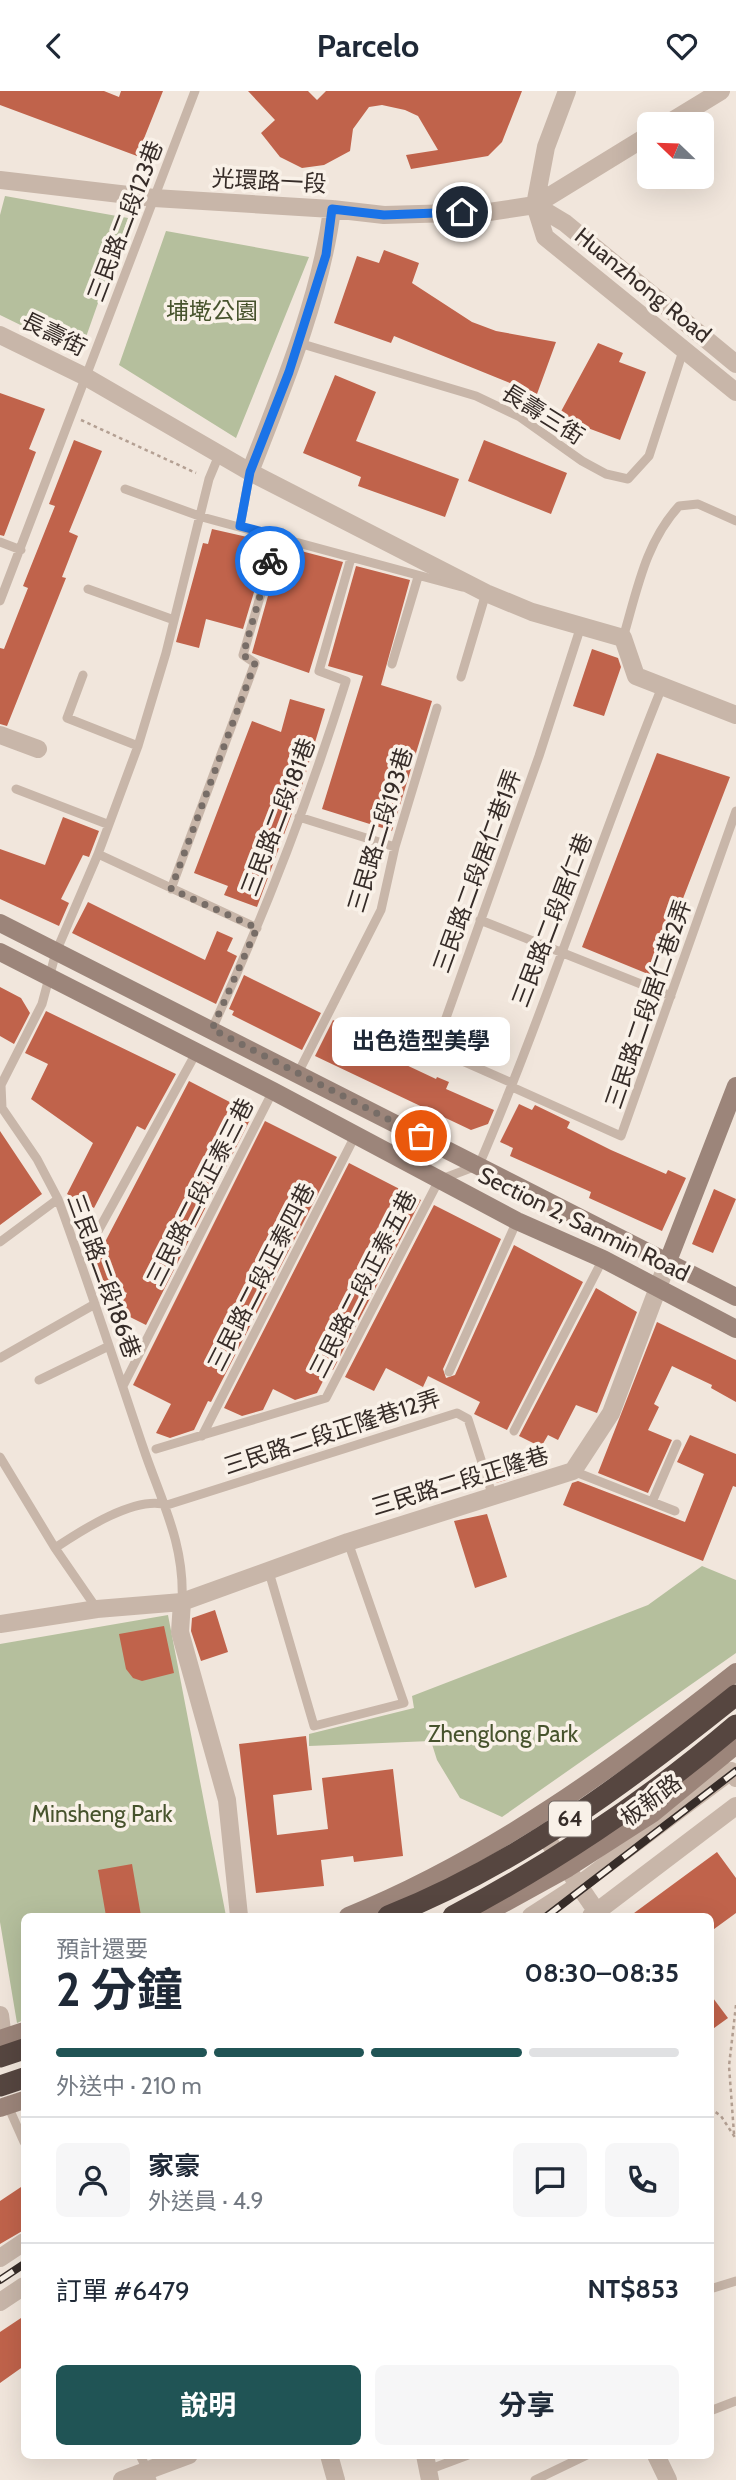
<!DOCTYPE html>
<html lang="zh-TW">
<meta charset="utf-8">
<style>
:root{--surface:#fff;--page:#f6f6f7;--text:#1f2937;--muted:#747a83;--line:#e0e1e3;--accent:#205455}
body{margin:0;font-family:Cabin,"Noto Sans TC",sans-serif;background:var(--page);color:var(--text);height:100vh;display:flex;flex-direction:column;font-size:26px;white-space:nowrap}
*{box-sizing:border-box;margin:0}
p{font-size:23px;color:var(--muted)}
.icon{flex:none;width:38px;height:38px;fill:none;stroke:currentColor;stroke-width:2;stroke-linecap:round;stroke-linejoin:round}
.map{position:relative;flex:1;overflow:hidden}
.panel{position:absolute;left:21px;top:1822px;width:693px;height:546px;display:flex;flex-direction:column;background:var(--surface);border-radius:10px;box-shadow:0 7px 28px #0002}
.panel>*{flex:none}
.needle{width:46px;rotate:293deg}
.buttons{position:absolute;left:637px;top:21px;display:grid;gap:14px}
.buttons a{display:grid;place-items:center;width:77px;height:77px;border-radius:10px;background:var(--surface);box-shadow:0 7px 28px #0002;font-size:35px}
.pin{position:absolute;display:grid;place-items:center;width:60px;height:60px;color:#fff;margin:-30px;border:4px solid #fff;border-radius:50%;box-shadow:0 2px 7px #0007}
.courier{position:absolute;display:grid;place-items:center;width:70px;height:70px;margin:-35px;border:5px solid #1a73e8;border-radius:50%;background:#fff;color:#222;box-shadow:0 2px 9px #0007}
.bubble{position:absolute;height:49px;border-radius:10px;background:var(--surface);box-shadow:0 7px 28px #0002;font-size:23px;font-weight:700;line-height:49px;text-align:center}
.summary em{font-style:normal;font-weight:700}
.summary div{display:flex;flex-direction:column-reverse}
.summary{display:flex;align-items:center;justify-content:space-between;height:119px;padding:0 35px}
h1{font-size:46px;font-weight:700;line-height:52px}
.bar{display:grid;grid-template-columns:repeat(4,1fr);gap:10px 7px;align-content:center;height:84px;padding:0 35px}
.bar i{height:9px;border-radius:5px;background:var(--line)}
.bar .current{background:var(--accent)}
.bar p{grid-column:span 4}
.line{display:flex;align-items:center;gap:18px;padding:0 35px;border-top:2px solid var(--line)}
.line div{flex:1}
.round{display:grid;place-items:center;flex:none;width:74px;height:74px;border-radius:10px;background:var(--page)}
.button{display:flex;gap:14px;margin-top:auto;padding:14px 35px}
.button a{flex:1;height:80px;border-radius:10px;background:var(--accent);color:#fff;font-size:28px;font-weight:700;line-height:80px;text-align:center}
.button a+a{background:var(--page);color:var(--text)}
header{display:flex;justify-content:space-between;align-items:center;height:91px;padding:0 35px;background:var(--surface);font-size:32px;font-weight:700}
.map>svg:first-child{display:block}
.green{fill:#b5bf9d}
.building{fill:#c0634b}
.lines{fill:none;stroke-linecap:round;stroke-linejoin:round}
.path{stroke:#b4a093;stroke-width:2.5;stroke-dasharray:3.5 3.5;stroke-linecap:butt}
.lane{stroke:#c8b6a9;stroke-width:9}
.street{stroke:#c8b6a9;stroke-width:18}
.secondary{stroke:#9c857a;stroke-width:18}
.highway{stroke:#564640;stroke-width:21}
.rail-casing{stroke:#362c28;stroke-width:8}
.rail{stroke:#f9f1e8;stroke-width:5;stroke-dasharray:16;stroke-linecap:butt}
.highway-bridge{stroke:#564640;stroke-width:21}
.done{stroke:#776d67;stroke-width:7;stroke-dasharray:0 12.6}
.route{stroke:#1a73e8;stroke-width:9}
.labels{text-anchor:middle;stroke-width:7;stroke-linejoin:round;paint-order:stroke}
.shield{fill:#f9f1e8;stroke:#706762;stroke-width:2}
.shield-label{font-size:21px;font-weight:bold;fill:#362c28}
.street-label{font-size:23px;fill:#362c28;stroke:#f9f1e8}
.park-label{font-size:23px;fill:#47532d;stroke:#f9f1e8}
</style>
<header><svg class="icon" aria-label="back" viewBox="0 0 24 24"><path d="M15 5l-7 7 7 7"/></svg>Parcelo<svg class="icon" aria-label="heart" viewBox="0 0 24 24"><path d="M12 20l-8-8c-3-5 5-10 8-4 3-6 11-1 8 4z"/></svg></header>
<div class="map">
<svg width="736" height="2389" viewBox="0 0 736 2389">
<rect width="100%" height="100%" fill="#f1e6dc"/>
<path class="green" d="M5 105 128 127 80 263 0 224V124Z
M166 140 309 166 236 347 119 274Z
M702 1475 736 1489V1562L502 1726 460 1707 437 1669 431 1650 309 1655V1643L414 1617 412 1605 648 1514Z
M168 1524 226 1825H24V1929L17 1932 0 1831V1553Z"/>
<path class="building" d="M0 0H104L119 6 121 0H163L137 65 0 14Z
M248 0H308L317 9 326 0H522L502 51 488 65 411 78 406 64 438 59 418 25 405 19 382 14 369 16 353 38 350 60 324 74 302 77 280 66 261 42 275 29Z
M384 159 419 172 412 192 472 231 496 240 556 251 537 303 394 245 391 252 334 232 357 165 379 172Z
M598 252 623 262 619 271 646 281 620 349 558 326Z
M335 284 376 301 356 350 459 388 445 426 358 395 361 386 303 362Z
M0 302 45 318 29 358 36 361 4 445 0 444Z
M74 349 102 360 69 441 78 445 62 486 66 487 7 635 0 633V557L4 558 28 497 23 495 55 415 49 413Z
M484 349 567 382 551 423 468 390Z
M212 438 269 451 243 538 206 528 199 557 176 551 203 452 208 453Z
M282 455 343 471 309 582 252 562Z
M356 475 410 489 381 594 432 610 392 740 322 718 363 585 328 575Z
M592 558 618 567 621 576 604 625 573 615Z
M290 608 325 618 301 698 257 816 224 804 228 795 194 782 252 630 281 641Z
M657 662 730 686 653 885 582 856Z
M63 726 99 740 89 766 83 764 61 808 69 812 59 835 0 808V758L45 774Z
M88 811 205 869 217 840 233 847 227 860 237 865 216 913 72 842Z
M244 884 321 922 302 959 232 924 234 920 229 918Z
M0 896 21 907 30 922 14 953 0 945Z
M46 920 176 983 145 1039 137 1035 94 1117 67 1103 93 1052 31 1008 48 973 25 962Z
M333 929 388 956 385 964 436 988 437 986 449 991 446 998 494 1019 488 1033 471 1039 315 965Z
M189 990 253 1023 146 1234 118 1220 127 1202 100 1189 93 1174Z
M519 1013 532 1019 535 1014 570 1031 567 1037 611 1059 666 1083 668 1079 686 1087 662 1140 589 1107 591 1101 510 1065 513 1057 500 1051Z
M265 1030 337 1066 211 1311 208 1310 194 1339 170 1347 156 1342 171 1313 133 1294Z
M0 1040 42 1103 0 1134Z
M349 1072 421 1109 333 1279 329 1278 317 1302 295 1309 273 1298 263 1319 242 1325 224 1317Z
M714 1098 736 1108 713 1162 692 1153Z
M434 1114 501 1148 443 1278 446 1287 455 1284 514 1154 583 1191 507 1339 474 1323 480 1311 428 1285 423 1296 386 1277 374 1300 345 1286Z
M596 1197 637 1221 597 1322 576 1314 558 1349 548 1344 541 1356 519 1345Z
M657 1231 736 1269V1311L711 1297 712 1294 672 1275 654 1313 659 1316 648 1339 672 1349 648 1402 598 1382Z
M690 1344 736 1363V1396L733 1395 703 1470 563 1414 572 1392 578 1390 685 1431 704 1383 677 1371Z
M524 1365 529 1382 496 1392 491 1375Z
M487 1423 507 1486 475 1497 454 1430Z
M215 1519 228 1561 201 1570 191 1540 192 1527Z
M164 1535 174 1582 142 1590 133 1587 126 1578 119 1543Z
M306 1645 312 1699 273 1704 277 1744 328 1738 322 1687 393 1678 403 1765 354 1771 353 1765 321 1769 324 1795 256 1802 239 1653Z
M717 1761 736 1787V1822L710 1841V1825H630Z
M132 1773 141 1825H106L98 1779Z
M710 1903 728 1927 710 1940Z
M24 2094V2139L0 2153V2110Z
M24 2225V2275L0 2292V2241Z"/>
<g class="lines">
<path class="path" d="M81 329 196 382
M710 2017 721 2025 736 2048
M734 2043 729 1975 736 1914"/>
<path class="lane" d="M299 252 476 305 520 326 582 370 606 383 628 388 649 365 684 257
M125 398 202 426 462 496
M240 435 250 381
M0 451 21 459
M88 498 174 529
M0 510 195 0
M623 547C637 500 645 452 679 415L698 413 736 430
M392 573 418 486
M83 584 67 627 138 655
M461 586 486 502
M16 698 107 733
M299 726 395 756
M98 763 257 837
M171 798 255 572 243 564 278 445
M480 829 671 905
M212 938C264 825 309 709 346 590L319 580 351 467
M298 982 381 819 395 756 437 617
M512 992 435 958 539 665 581 535
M512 996 621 1045 736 720
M0 1151 58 1108
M92 1151 196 962
M0 1267 95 1213
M449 1281 517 1130
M39 1289 109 1255
M123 1295 273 1000
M514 1340 603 1168
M202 1345 355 1045
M156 1358 326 1307 439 1089 479 1074C546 917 598 754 662 596
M0 1366 55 1457 97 1518
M573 1380 675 1420
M652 1411 677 1353
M55 1457C82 1439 136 1404 167 1414L457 1322 468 1328 493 1406
M269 1481 314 1635 404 1612 348 1451
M182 1511C185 1452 161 1410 143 1356 115 1273 88 1190 58 1108L37 1068 2 1017 1 994 42 913 56 861 98 763 138 655 166 562 209 388 219 364
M8 2015 24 2051
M710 2198 736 2190
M710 2320 736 2310
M140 2364 152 2389
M428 2379 468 2364
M535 2389 587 2364"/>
<path class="street" d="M567 0 546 56 535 114 545 146 736 301
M667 33 721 0
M0 89 154 107 332 118 384 124 489 121 535 114 649 44
M535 114 565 132 736 273
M0 244 86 286 250 381 486 502 532 521 623 547 636 585 736 624
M250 381C282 299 321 205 332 118
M0 644 38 658
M182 1511 180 1541 227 1709 239 1825
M0 1533 97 1518 182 1511 348 1451 573 1380 611 1322 668 1170
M538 1735 597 1821
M531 1825 579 1794 731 1680 736 1687
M591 1825 736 1715
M0 1924 3 1947
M0 2167 24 2151
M0 2211 24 2195
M329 2364 336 2389
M425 2364 430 2389
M656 2364 668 2389
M122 2389 189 2364"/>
<path class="secondary" d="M0 832 736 1206
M0 861 273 1000 517 1130 603 1168 736 1238
M668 1170 736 995
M348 1825C491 1767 616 1676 736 1581
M481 1825 568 1777 652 1723 736 1654
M0 1948 24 1940
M0 2017 24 2009"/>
<path class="highway" d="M0 1966 24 1958
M0 1995 24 1987"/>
<g class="rail-casing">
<path id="rail" d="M547 1825 736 1680
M0 2189 24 2173"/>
</g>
<use href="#rail" class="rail"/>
<path class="highway-bridge" d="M388 1825C517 1774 629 1690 736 1604
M453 1825C555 1771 647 1710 736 1634"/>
</g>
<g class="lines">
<path class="done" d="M270 470 243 564 255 572 171 798 257 837 212 938 421 1045"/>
<path class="route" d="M270 470 278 445 240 435 250 381 289 281 326 164 332 118 384 124 462 121"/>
</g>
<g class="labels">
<rect class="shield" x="549" y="1710.5" width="42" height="35" rx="5"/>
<g class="shield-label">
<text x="570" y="1735">64</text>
</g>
<g class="street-label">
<text transform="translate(269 90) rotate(3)" y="8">光環路一段</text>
<text transform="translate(125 130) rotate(-69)" y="8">三民路二段123巷</text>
<text transform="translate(643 194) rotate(39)" y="8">Huanzhong Road</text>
<text transform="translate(54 243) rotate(26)" y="8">長壽街</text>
<text transform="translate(543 323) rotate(32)" y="8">長壽三街</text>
<text transform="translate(278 726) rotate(-69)" y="8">三民路二段181巷</text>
<text transform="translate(380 739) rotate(-73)" y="8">三民路二段193巷</text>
<text transform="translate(477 780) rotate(-70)" y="8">三民路二段居仁巷1弄</text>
<text transform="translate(552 829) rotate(-69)" y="8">三民路二段居仁巷</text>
<text transform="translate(648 913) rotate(-71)" y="8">三民路二段居仁巷2弄</text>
<text transform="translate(200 1101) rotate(-63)" y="8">三民路二段正泰三巷</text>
<text transform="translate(584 1133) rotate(26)" y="8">Section 2, Sanmin Road</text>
<text transform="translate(104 1185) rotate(70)" y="8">三民路二段186巷</text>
<text transform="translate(261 1186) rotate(-63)" y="8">三民路二段正泰四巷</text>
<text transform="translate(363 1193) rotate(-63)" y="8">三民路二段正泰五巷</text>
<text transform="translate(332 1341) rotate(-18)" y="8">三民路二段正隆巷12弄</text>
<text transform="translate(460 1390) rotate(-17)" y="8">三民路二段正隆巷</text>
<text transform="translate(651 1709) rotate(-37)" y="8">板新路</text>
</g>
<g class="park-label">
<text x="212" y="228">埔墘公園</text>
<text x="503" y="1651">Zhenglong Park</text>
<text x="102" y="1731">Minsheng Park</text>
</g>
</g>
</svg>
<div class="buttons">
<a><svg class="needle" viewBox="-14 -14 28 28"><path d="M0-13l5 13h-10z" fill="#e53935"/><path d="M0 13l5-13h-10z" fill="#747a83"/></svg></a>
</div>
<div class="pin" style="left:421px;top:1045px;background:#ea580c"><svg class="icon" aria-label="bag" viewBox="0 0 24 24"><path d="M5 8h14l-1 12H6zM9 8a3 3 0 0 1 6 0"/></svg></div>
<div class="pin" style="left:462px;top:121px;background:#1f2937"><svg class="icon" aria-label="home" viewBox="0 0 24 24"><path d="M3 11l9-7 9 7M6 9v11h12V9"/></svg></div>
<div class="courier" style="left:270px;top:470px"><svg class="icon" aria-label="bike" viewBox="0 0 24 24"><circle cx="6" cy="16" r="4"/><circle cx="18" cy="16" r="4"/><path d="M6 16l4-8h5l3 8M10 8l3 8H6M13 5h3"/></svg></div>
<div class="bubble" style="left:332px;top:926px;width:178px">出色造型美學</div>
<section class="panel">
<div class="summary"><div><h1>2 分鐘</h1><p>預計還要</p></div><em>08:30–08:35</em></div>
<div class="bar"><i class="current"></i><i class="current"></i><i class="current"></i><i></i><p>外送中 · 210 m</p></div>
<div class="line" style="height:126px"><a class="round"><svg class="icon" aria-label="person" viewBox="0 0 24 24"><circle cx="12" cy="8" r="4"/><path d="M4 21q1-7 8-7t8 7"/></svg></a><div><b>家豪</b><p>外送員 · 4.9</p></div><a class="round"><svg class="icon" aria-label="chat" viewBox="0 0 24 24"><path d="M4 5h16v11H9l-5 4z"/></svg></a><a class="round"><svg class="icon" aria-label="phone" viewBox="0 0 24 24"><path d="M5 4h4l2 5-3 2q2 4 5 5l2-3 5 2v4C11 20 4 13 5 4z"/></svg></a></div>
<div class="line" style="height:91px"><div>訂單 #6479</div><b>NT$853</b></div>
<div class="button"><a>說明</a><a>分享</a></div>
</section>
</div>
